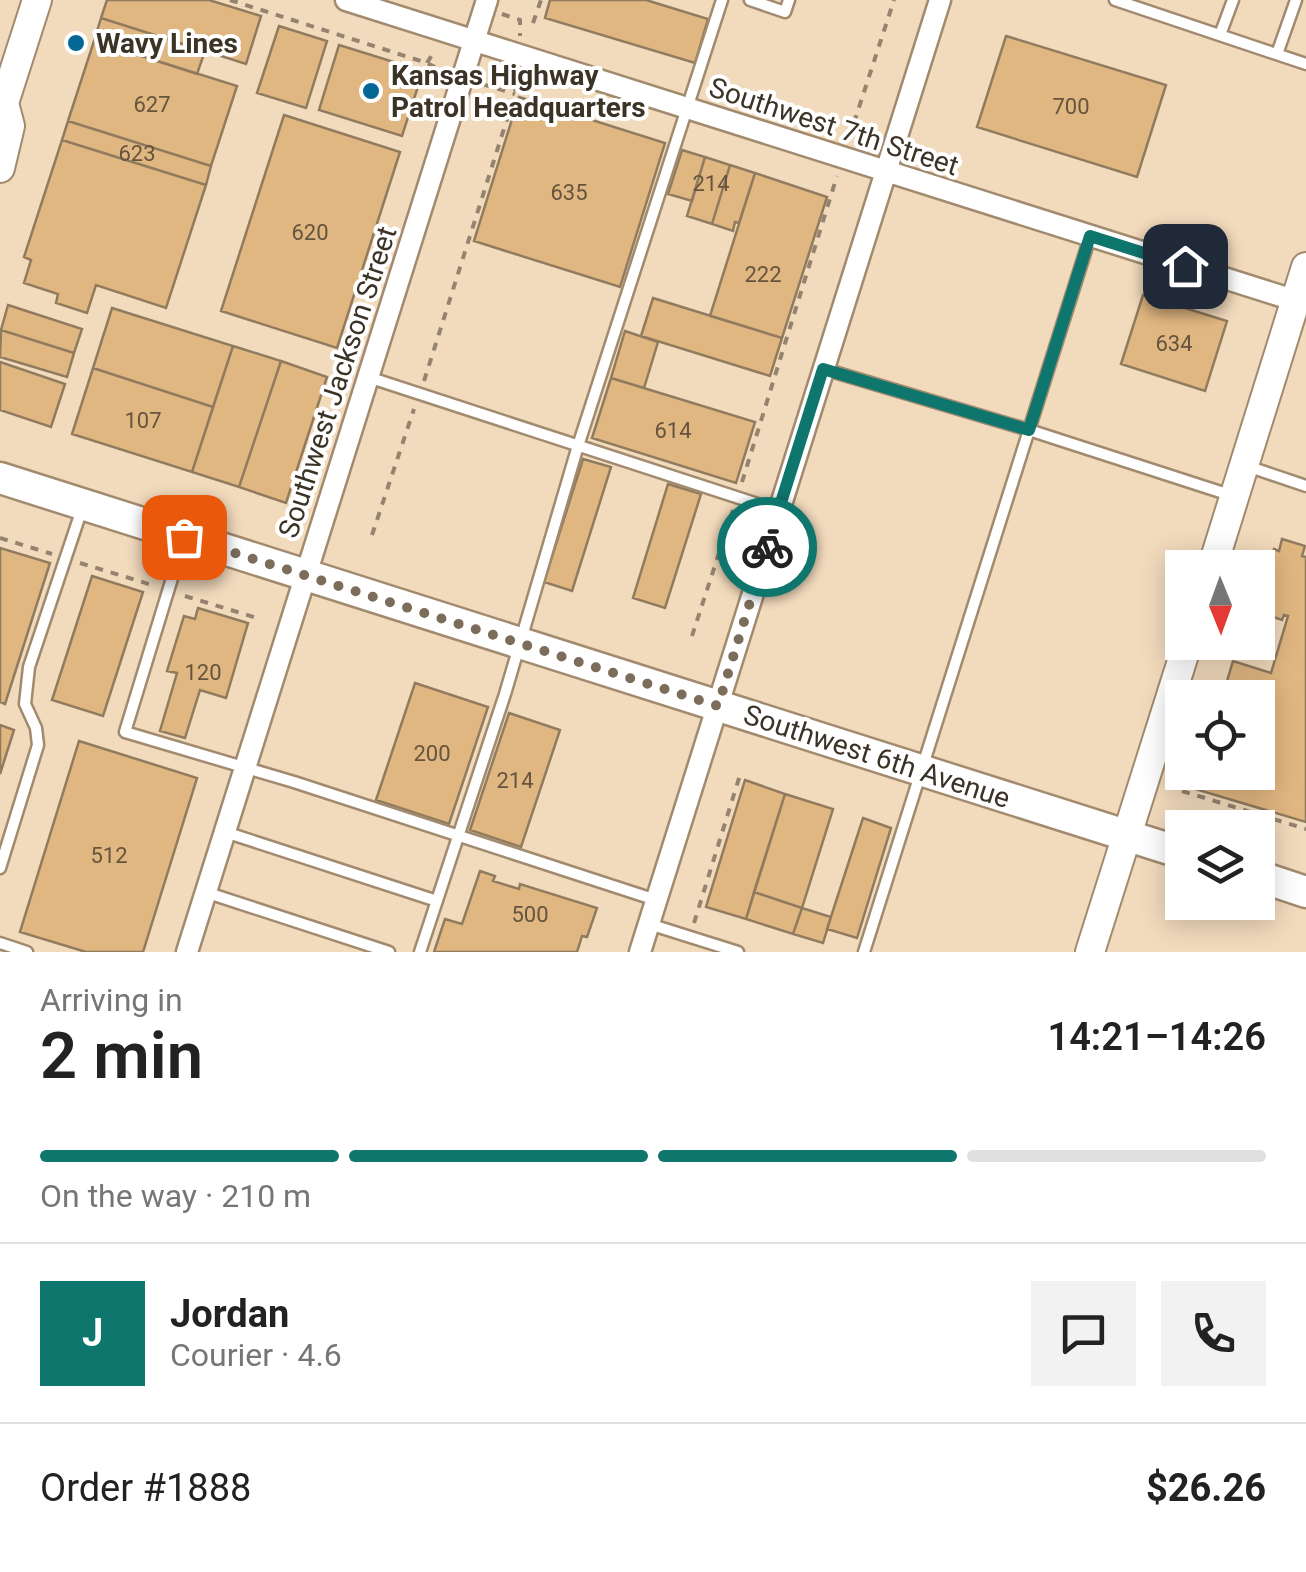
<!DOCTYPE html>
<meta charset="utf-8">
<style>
:root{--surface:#fff;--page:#f2f2f2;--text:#222;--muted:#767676;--line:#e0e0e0;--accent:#0f766e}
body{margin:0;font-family:Roboto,sans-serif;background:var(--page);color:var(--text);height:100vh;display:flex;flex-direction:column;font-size:38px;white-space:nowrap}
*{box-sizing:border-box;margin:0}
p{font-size:32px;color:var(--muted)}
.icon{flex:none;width:55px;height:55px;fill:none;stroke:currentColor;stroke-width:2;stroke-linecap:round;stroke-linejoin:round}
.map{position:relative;height:952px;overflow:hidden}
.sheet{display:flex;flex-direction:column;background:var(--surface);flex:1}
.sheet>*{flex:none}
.needle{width:65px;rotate:179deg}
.tools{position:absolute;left:1165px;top:550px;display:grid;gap:20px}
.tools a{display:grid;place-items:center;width:110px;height:110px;border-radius:0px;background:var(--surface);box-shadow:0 5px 25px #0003;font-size:50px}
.pin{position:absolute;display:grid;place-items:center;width:85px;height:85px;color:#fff;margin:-42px;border-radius:20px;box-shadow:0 5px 15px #0006}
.courier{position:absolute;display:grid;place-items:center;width:100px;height:100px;margin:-50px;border:8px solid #0f766e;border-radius:50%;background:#fff;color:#222;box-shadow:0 2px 12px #0007}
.head em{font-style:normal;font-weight:600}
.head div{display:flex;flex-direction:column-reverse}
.head{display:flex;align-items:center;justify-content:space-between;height:170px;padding:0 40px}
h1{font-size:65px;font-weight:600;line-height:75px}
.bar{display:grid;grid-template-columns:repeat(4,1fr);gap:15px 10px;align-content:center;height:120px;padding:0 40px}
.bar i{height:12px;border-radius:8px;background:var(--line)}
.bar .current{background:var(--accent)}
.bar p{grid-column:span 4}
.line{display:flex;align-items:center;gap:25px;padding:0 40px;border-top:2px solid var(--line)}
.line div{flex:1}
.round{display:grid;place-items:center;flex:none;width:105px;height:105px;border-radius:0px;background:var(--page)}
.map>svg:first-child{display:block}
.building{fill:#e1b781;stroke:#917b5f;stroke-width:2.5}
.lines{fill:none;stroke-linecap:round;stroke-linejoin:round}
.lane-casing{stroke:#a18a6e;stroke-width:15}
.street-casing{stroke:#a18a6e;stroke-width:25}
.secondary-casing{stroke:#a18a6e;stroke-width:32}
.primary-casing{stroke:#a18a6e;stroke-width:35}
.path{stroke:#94836f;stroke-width:4;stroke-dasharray:8 8;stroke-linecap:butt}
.lane{stroke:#fff;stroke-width:10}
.street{stroke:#fff;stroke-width:20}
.secondary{stroke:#fff;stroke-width:28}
.primary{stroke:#fff;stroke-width:30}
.done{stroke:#7c6d5b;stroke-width:10;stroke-dasharray:0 18}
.route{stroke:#0f766e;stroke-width:12}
.poi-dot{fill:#046796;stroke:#fff;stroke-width:4}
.labels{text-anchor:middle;stroke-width:8;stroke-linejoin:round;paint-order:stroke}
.number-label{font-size:22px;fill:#65543e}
.poi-label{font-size:28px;font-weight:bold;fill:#3c3327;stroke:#fff;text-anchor:start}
.street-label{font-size:28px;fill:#3c3327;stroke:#fff}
</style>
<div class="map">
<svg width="1306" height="952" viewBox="0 0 1306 952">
<rect width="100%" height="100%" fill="#f2dabc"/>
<path class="building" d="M107 0H209L261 16 246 64 101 18Z
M550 0H646L708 19 695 63 545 18Z
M101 18 205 51 197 74 94 41Z
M279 26 327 41 306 108 257 93Z
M1006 36 1166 85 1137 177 977 127Z
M94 41 237 86 211 166 68 121Z
M339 45 423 71 402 136 319 110Z
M519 97 665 143 620 287 474 241Z
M284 115 400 152 337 348 221 311Z
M68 121 211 166 206 185 62 140Z
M62 140 206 185 166 308 96 285 87 313 56 303 58 294 24 283 31 260 24 257Z
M682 150 705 157 692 201 668 194Z
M705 157 730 165 712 224 687 216Z
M730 165 755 173 739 223 735 222 733 231 712 224Z
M755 173 827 197 782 338 710 316Z
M1143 295 1227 321 1205 391 1121 364Z
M653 298 782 338 770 376 641 336Z
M8 305 82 329 74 353 1 330Z
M112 308 233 346 213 407 93 368Z
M1 330 74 353 67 377 0 357Z
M625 331 658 342 644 388 611 378Z
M233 346 281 361 239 487 192 472Z
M281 361 327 377 286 503 239 487Z
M0 362 65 384 51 427 0 410Z
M93 368 213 407 192 472 72 434Z
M611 378 755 422 736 483 592 438Z
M583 459 611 467 572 591 544 582Z
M668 484 701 494 665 608 633 598Z
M1282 539 1305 546 1302 556 1306 557V822L1195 789 1200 772H1258V698H1222L1233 661 1271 673 1288 616 1284 615 1282 620 1259 612 1263 597 1260 596 1274 549 1279 551Z
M0 548 50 563 5 704 0 702Z
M92 576 143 592 103 716 52 700Z
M198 608 248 623 226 698 200 690 185 738 160 731 177 673 167 671 184 616 195 619Z
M415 683 488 707 449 824 376 800Z
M509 713 560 730 521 847 470 830Z
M0 725 14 730 0 774Z
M79 741 197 778 143 952H86L20 932Z
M745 780 785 794 746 919 706 907Z
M785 794 833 809 802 908 754 892Z
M863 818 891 828 857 938 827 929Z
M480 871 495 876 493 881 519 889 520 884 597 908 587 937 582 936 577 952H434L445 919 462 924Z
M754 892 802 908 793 934 746 919Z
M802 908 831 917 823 943 793 934Z"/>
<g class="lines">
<g class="lane-casing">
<path id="lane" d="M750 0 785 12 789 0
M1115 0 1306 64
M1220 35 1233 0
M1277 54 1296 0
M824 369 1029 430 1233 496
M368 377 779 511
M1244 465 1306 486
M184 539 125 732 294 782 656 900
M225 832 437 901
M0 868 38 745 36 728 25 704 29 667 82 509
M205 892 389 952
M649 924 738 952
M0 943 27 952
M420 952 505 694 577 449 722 0
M864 952 1090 237"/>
</g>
<g class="street-casing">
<path id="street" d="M346 0 1306 304
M187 952 487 0
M640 952 940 0"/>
</g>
<g class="secondary-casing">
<path id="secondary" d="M0 168 10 126 4 103 37 0
M1212 568 1306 267
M1090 952 1188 642"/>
</g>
<g class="primary-casing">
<path id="primary" d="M0 478 1182 853
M1258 876 1306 892"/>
</g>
<path class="path" d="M230 0 427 63 444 72
M502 14 520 20V36
M533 23 541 0
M427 63 435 50
M482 84 515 94
M849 138 894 0
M424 381 515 94 517 75
M742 482 837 176
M372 535 414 409
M0 538 52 554
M80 563 152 585
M185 596 257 618
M692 636 733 510
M1182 791 1306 829
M694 923 740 775"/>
<use href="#lane" class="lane"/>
<use href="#street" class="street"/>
<use href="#secondary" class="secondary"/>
<use href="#primary" class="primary"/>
</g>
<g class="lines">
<path class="done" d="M184 537 718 706 767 547"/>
<path class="route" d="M767 547 823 369 1029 430 1090 236 1185 266"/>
</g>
<g class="poi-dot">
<circle cx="76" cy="43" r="10"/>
<circle cx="371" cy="91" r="10"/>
</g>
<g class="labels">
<g class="number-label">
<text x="152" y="112">627</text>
<text x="1071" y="114">700</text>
<text x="137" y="161">623</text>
<text x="711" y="191">214</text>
<text x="569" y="200">635</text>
<text x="310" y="240">620</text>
<text x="763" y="282">222</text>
<text x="1174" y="351">634</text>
<text x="143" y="428">107</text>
<text x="673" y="438">614</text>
<text x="203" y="680">120</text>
<text x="432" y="761">200</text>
<text x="515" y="788">214</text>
<text x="109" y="863">512</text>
<text x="530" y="922">500</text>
</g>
<g class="poi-label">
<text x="96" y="53">Wavy Lines</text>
<text x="391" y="85">Kansas Highway<tspan x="391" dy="32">Patrol Headquarters</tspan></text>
</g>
<g class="street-label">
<text transform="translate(834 126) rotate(18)" y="10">Southwest 7th Street</text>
<text transform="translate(337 382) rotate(-72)" y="10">Southwest Jackson Street</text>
<text transform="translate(877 756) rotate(18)" y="10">Southwest 6th Avenue</text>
</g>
</g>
</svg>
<div class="tools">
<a><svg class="needle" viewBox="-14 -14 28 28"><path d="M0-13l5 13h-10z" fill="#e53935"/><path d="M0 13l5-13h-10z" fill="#767676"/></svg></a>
<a><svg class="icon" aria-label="locate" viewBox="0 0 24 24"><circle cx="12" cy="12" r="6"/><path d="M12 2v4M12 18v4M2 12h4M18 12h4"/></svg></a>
<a><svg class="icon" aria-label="layers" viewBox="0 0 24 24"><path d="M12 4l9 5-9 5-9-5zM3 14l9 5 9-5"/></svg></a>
</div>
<div class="pin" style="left:184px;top:537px;background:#ea580c"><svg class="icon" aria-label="bag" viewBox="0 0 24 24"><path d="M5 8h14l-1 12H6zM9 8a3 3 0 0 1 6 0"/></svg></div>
<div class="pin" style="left:1185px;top:266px;background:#1f2937"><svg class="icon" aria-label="home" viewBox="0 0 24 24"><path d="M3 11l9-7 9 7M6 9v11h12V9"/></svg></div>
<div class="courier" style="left:767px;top:547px"><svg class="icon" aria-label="bike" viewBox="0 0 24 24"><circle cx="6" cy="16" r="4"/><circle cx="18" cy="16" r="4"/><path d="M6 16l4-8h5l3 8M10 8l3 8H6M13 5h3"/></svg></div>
</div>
<section class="sheet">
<div class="head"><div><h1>2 min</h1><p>Arriving in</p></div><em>14:21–14:26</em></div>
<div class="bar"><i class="current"></i><i class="current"></i><i class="current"></i><i></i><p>On the way · 210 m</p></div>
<div class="line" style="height:180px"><b class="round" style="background:var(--accent);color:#fff">J</b><div><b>Jordan</b><p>Courier · 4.6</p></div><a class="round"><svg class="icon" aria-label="chat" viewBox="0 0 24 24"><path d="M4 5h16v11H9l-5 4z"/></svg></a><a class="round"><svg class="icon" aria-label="phone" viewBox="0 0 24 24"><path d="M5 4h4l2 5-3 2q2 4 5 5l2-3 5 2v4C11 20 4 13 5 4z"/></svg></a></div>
<div class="line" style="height:130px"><div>Order #1888</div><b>$26.26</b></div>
</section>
